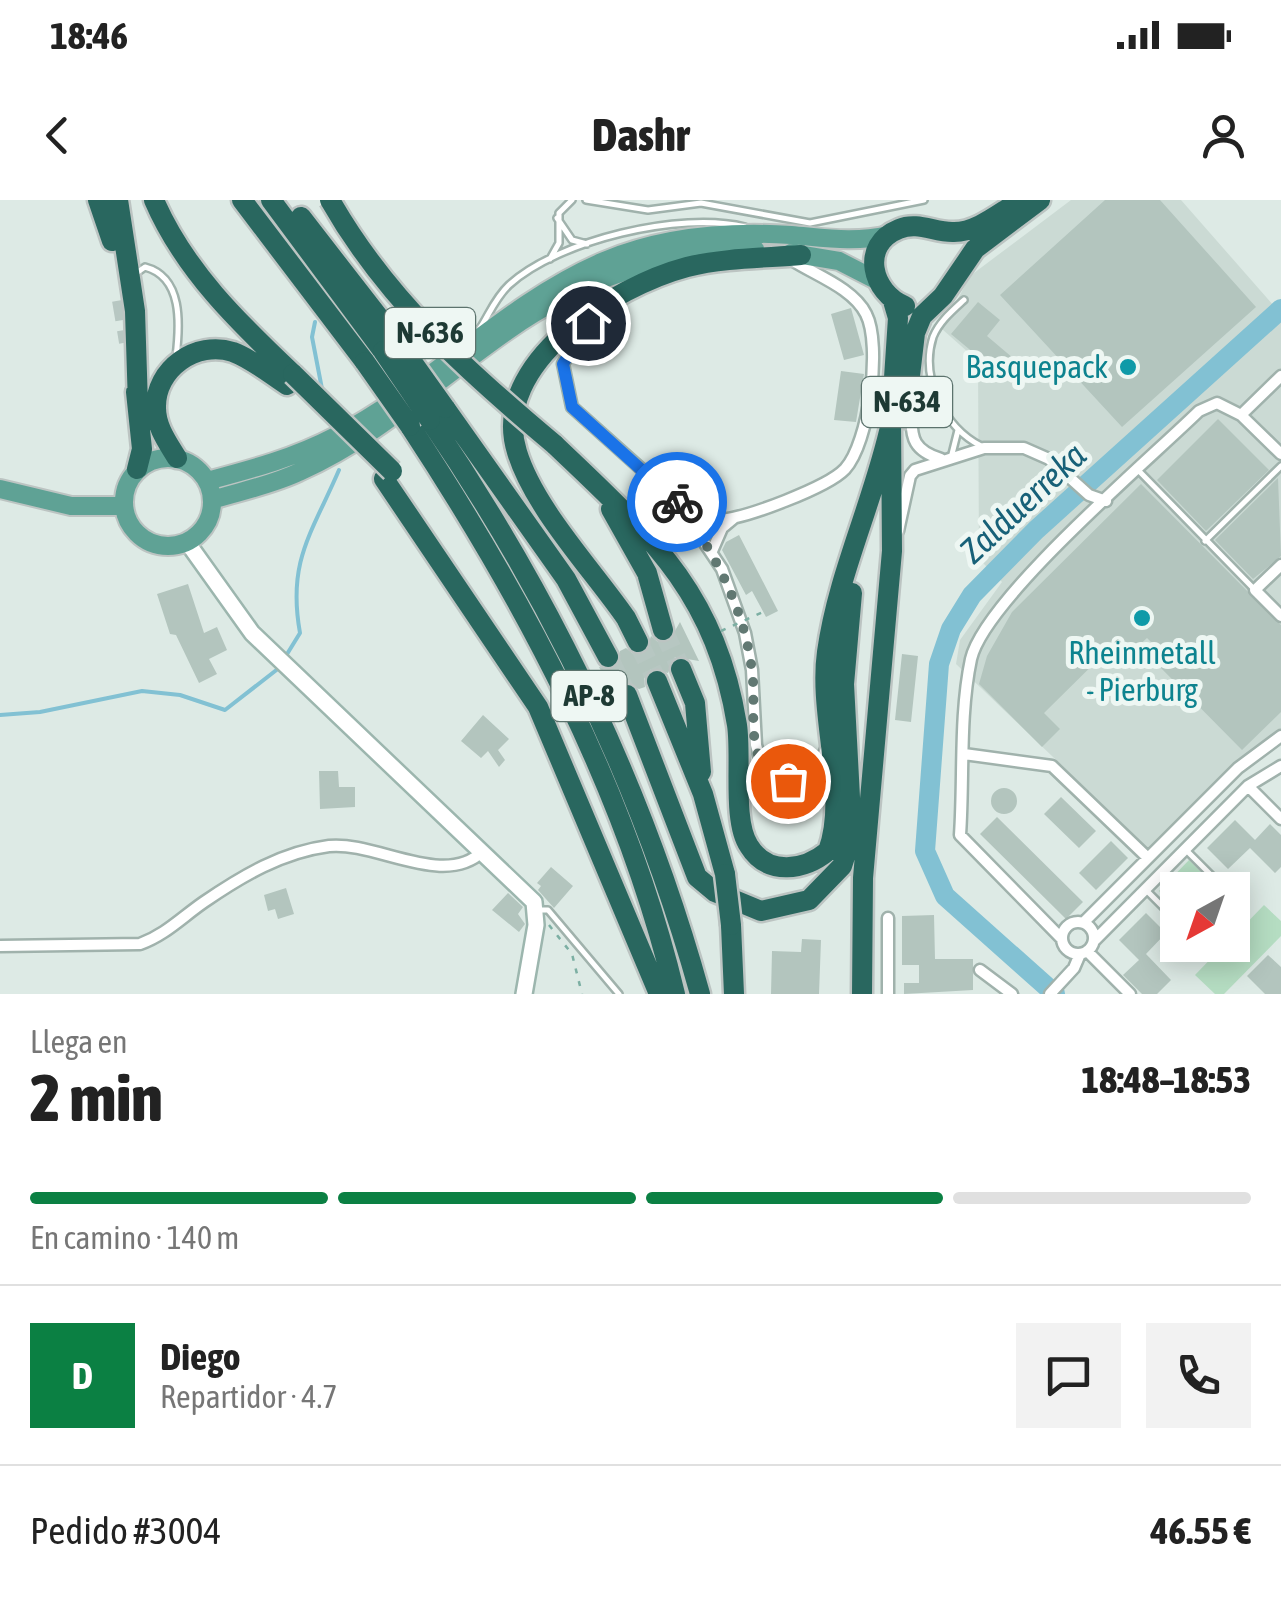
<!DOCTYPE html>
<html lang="es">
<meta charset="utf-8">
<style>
:root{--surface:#fff;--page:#f2f2f2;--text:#222;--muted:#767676;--line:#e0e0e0;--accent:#0b8043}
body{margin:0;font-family:"Asap Condensed",sans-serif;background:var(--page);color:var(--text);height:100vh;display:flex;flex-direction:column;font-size:38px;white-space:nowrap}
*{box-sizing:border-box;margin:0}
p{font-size:32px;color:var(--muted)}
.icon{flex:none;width:55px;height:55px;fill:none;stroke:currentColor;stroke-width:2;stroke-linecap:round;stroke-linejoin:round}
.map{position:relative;height:794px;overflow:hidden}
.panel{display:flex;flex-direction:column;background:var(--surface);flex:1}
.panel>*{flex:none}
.needle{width:65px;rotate:220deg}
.tools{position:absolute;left:1160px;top:672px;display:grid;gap:20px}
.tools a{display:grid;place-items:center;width:90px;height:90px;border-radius:0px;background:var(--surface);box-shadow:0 5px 25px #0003;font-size:50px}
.pin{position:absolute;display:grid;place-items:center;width:85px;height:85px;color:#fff;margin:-42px;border:5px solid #fff;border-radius:50%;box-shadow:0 2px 10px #0007}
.courier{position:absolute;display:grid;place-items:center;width:100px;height:100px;margin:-50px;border:8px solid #1a73e8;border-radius:50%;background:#fff;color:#222;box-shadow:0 2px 12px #0007}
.overview em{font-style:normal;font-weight:800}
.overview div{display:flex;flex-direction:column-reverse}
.overview{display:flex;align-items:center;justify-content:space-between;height:170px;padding:0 30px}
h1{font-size:65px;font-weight:800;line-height:75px}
.bar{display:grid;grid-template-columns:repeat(4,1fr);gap:15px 10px;align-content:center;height:120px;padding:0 30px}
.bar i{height:12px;border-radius:8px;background:var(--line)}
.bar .on{background:var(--accent)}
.bar p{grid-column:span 4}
.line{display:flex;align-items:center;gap:25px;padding:0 30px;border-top:2px solid var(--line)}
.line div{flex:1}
.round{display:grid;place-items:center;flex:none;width:105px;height:105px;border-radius:0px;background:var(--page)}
.status{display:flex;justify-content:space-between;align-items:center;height:70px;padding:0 50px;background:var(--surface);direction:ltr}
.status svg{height:28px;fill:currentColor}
header{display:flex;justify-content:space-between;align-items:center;height:130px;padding:0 30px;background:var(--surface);font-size:45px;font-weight:800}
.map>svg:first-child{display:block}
.built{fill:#cbdad4}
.green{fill:#b5ddc2}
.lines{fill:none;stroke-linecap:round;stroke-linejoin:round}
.stream{stroke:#82c1d3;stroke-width:4}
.river{stroke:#82c1d3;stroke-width:20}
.building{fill:#b3c5be}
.highway-tunnel{stroke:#b7c7c2;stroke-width:20;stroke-dasharray:20 10;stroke-linecap:butt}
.lane-casing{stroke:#a0b2ac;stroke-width:10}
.street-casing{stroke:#a0b2ac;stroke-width:15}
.secondary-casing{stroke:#9cb6ae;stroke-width:20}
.primary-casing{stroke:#bcc4c2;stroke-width:22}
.highway-casing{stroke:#bcc4c2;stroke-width:25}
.path{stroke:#7cafa3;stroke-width:2.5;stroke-dasharray:5 8;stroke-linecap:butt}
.lane{stroke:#fff;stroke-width:5}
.street{stroke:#fff;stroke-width:10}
.secondary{stroke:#fff;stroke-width:15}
.primary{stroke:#5fa295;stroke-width:18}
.highway{stroke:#29675f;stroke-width:20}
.highway-bridge-casing{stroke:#bcc4c2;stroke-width:25;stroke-linecap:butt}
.path-bridge{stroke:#7cafa3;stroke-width:2.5;stroke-dasharray:5 8;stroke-linecap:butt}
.highway-bridge{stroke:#29675f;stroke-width:20}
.done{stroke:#617872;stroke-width:10;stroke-dasharray:0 18}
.route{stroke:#1a73e8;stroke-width:12}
.culture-dot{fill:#0f9aa8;stroke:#eef7f3;stroke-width:4}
.labels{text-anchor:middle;stroke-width:10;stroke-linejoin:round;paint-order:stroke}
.shield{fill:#eef7f3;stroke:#5c736d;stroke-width:2.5}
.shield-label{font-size:30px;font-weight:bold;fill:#1e3a34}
.culture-label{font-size:32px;fill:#0d838f;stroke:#eef7f3;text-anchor:end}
.water-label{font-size:35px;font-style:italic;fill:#176178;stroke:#eef7f3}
</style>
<div class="status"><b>18:46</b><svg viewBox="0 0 49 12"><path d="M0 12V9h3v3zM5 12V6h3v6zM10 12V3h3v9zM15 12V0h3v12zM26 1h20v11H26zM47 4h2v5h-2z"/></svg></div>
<header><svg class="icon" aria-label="back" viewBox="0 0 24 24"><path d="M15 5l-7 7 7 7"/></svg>Dashr<svg class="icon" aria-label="person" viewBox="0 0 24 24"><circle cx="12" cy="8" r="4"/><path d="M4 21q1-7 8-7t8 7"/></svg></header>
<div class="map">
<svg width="1281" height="794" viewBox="0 0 1281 794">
<rect width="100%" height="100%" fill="#ddeae5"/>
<path class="built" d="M1071 0H1181L1281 114V539L1149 649 956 464 960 440 1002 382 979 359 978 161 942 129 970 76Z"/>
<path class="green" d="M1189 660 1219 690H1178L1177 709 1159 691Z
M1264 705 1281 721V736L1224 794H1215L1195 775 1224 745H1232L1233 737Z"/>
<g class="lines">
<path class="stream" d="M315 122 312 137 322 189
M284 459 300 433C287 361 312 333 339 270
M0 515 40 512 142 491 180 495 225 510 279 468"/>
<path class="river" d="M1055 794 945 696 925 651 939 464 951 429 972 395 1036 330 1281 109"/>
</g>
<path class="building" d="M1105 0H1160L1256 107 1122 227 1000 95Z
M978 102 1000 120 987 136 1019 163 1005 179 951 134Z
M851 108 864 155 844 160 831 114Z
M841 171 864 174 856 222 834 220Z
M1218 219 1269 270 1206 331 1157 280Z
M1278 278 1281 356 1253 379 1215 340Z
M1141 284 1281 425V512L1242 550 1156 463 1164 455 1147 438 1134 450 1121 437 1044 513 1060 529 1042 547 979 484 987 456 1012 412Z
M739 335 778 411 766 417 752 391 746 395 722 350 726 342Z
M188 384 204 433 217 427 227 450 209 459 217 474 199 483 176 435 170 434 157 394Z
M680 422 699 461 675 457 668 473 651 469 644 478 645 487 639 489 623 482 614 497 599 467 615 469 620 451 626 448 636 456 645 454 651 436 659 443H668Z
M902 454 918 456 911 522 895 520Z
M483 515 509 539 498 550 505 560 499 567 488 551 481 558 461 541Z
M319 571H338L339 587H355V607L320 609Z
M991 601a13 13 0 1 1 26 0a13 13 0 1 1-26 0Z
M1061 597 1096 631 1079 648 1044 614Z
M997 617 1083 702 1066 719 980 634Z
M1235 620 1255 640 1270 624 1281 635V667L1275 673 1250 648 1228 669 1207 648Z
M1111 641 1128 658 1096 690 1079 673Z
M551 667 573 686 554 708 538 690 541 686 537 683Z
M286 688 294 714 278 719 275 709 268 711 264 695Z
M508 693 523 707 518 714 525 724 519 732 492 710Z
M1146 713 1166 733 1146 754 1171 780 1157 794H1142L1123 775 1139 760 1119 740Z
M934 715 935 759H973V790L904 794V783H919V765H902V716Z
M802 739 821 740 819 794H771L772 751 801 752Z
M1268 755 1281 767V794H1265L1247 776Z"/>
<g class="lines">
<path class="highway-tunnel" d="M122 100 129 142
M663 430 681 469
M638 442 657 481
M608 457 627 495"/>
<g class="lane-casing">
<path id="lane" d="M586 0 648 10 701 3 810 23 924 0
M557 18 572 40 587 44
M550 59 559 43V13L572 0
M135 74 145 67C183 77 180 124 176 157
M964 100C952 111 939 122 933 137 920 178 944 227 981 246
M479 130C489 115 495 98 509 85 558 40 681 11 745 27
M951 258 958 230
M1139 271 1253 388
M1205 341 1281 266
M1186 650 1226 690
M1146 690 1178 722
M536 710H548L619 794"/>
</g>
<g class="street-casing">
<path id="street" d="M582 130 563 164 572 207 676 300 722 369 745 433 752 470 756 545 760 559 778 578C802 585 818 572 826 549
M1281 176 1241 215 1281 254
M912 213C910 239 915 251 941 259
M688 314C698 317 708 321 718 320 745 319 828 287 845 269 869 243 882 145 866 114 853 88 815 75 792 60
M898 331 910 276 915 270 984 248H1024L1049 259 1089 295 1106 301
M712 351 722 328 734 318
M1281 365 1255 390 1281 416
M964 554 1052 566 1148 658
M1248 586 1281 619
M888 718V794
M1062 738a16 16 0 1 1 32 0a16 16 0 1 1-32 0Z
M1084 722 1238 568 1281 536
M1062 739 960 635C964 577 959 516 971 459 985 399 1149 260 1199 211L1217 203 1241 215
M1095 740 1248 586 1281 566
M0 746 140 744C165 735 181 718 204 702 242 676 282 652 329 646 376 641 444 689 483 651
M1087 751 1130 794
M980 770 1012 794
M1050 794 1074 768 1080 754"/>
</g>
<g class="secondary-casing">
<path id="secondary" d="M187 342 252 433 534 702 536 725 524 794"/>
</g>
<g class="primary-casing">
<path id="primary" d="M791 53 839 61 876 80
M124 302a44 44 0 1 1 88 0a44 44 0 1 1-88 0Z
M207 281C252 269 294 258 336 236 431 187 504 104 604 61 663 36 728 31 791 35 826 38 854 43 889 35
M0 289 71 306H123
M212 300C241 291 272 285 299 272 376 238 438 179 507 131 582 78 664 52 755 49"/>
</g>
<g class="highway-casing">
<path id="highway" d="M98 0 112 41
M118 0 135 111 138 205
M154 0C184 70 239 123 293 174
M242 0 365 162
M271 0 383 151
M301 17 398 142
M905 106C872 93 859 45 899 29 918 21 935 33 954 32 977 32 999 13 1018 2
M136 192 142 249 137 269
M445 208 566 379 608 457
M905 218 915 133 922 116 943 96 975 49 1040 0
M430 220C550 396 643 588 700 794
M410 226C525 401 626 589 675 794
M554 244C647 333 715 390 737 525 742 558 732 621 749 646 768 677 805 670 828 651 849 594 818 515 827 452 838 373 874 301 891 223
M177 258C168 243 156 227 156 208 155 169 196 140 233 152 252 159 270 174 287 185
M384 279 538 507 659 794
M611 309 647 373 663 430
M638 442 626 418C592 369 534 308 517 252 489 163 615 86 687 67 723 58 764 58 801 55
M681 469 695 503 701 572
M657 481 703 594 725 674
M627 495 697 677 715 692 761 711 809 700 842 666 852 635 844 484 852 393
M731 725 734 794
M862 794 863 678 892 351 891 223 898 118 893 101"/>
</g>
<path class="path" d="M549 725 572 754 582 794"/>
<use href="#lane" class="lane"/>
<use href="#street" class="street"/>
<use href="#secondary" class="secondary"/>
<use href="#primary" class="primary"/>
<use href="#highway" class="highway"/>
<g class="highway-bridge-casing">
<path id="highway-bridge" d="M330 0C386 99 468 172 554 244
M398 142 445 208
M383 151 430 220
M365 162 410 226
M293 174 392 271
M725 674 731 725"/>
</g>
<path class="path-bridge" d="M721 431 763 412"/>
<use href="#highway-bridge" class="highway-bridge"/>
</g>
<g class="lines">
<path class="done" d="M677 302C715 353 744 407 752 471 756 498 749 532 759 557 765 570 774 577 788 581"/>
<path class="route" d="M588 123 563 164 572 207 677 302"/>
</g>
<g class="culture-dot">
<circle cx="1128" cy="167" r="10"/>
<circle cx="1142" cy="418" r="10"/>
</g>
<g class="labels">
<g class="shield">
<rect x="385" y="108" width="90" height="50" rx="8"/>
<rect x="862" y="177" width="90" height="50" rx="8"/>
<rect x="551.5" y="471" width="75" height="50" rx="8"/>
</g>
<g class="shield-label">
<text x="430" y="143">N-636</text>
<text x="907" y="212">N-634</text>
<text x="589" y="506">AP-8</text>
</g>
<g class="culture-label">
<text x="1108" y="178">Basquepack</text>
<text x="1142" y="464" text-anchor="middle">Rheinmetall<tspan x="1142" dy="37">- Pierburg</tspan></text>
</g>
<g class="water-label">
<text transform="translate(1023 303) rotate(-43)" y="12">Zalduerreka</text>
</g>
</g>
</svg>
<div class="tools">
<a><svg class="needle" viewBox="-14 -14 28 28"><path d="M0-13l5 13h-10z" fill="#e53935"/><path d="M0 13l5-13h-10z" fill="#767676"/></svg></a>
</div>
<div class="pin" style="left:788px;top:581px;background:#ea580c"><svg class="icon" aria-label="bag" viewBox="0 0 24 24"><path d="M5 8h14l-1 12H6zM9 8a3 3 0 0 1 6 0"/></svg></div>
<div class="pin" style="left:588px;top:123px;background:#1f2937"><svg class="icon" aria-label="home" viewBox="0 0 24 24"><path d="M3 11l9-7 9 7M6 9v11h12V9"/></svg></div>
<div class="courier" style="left:677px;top:302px"><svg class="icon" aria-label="bike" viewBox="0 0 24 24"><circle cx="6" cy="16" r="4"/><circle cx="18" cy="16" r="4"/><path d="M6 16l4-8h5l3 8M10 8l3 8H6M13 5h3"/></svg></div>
</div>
<section class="panel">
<div class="overview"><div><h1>2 min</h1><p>Llega en</p></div><em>18:48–18:53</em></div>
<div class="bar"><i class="on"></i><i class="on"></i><i class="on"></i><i></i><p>En camino · 140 m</p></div>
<div class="line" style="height:180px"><b class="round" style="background:var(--accent);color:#fff">D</b><div><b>Diego</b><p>Repartidor · 4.7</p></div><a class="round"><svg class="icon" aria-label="chat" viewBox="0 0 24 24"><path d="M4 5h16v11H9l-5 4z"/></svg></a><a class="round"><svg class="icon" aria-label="phone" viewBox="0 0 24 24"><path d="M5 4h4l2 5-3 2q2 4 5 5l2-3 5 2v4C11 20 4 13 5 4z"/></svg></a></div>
<div class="line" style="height:130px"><div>Pedido #3004</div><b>46.55 €</b></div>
</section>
